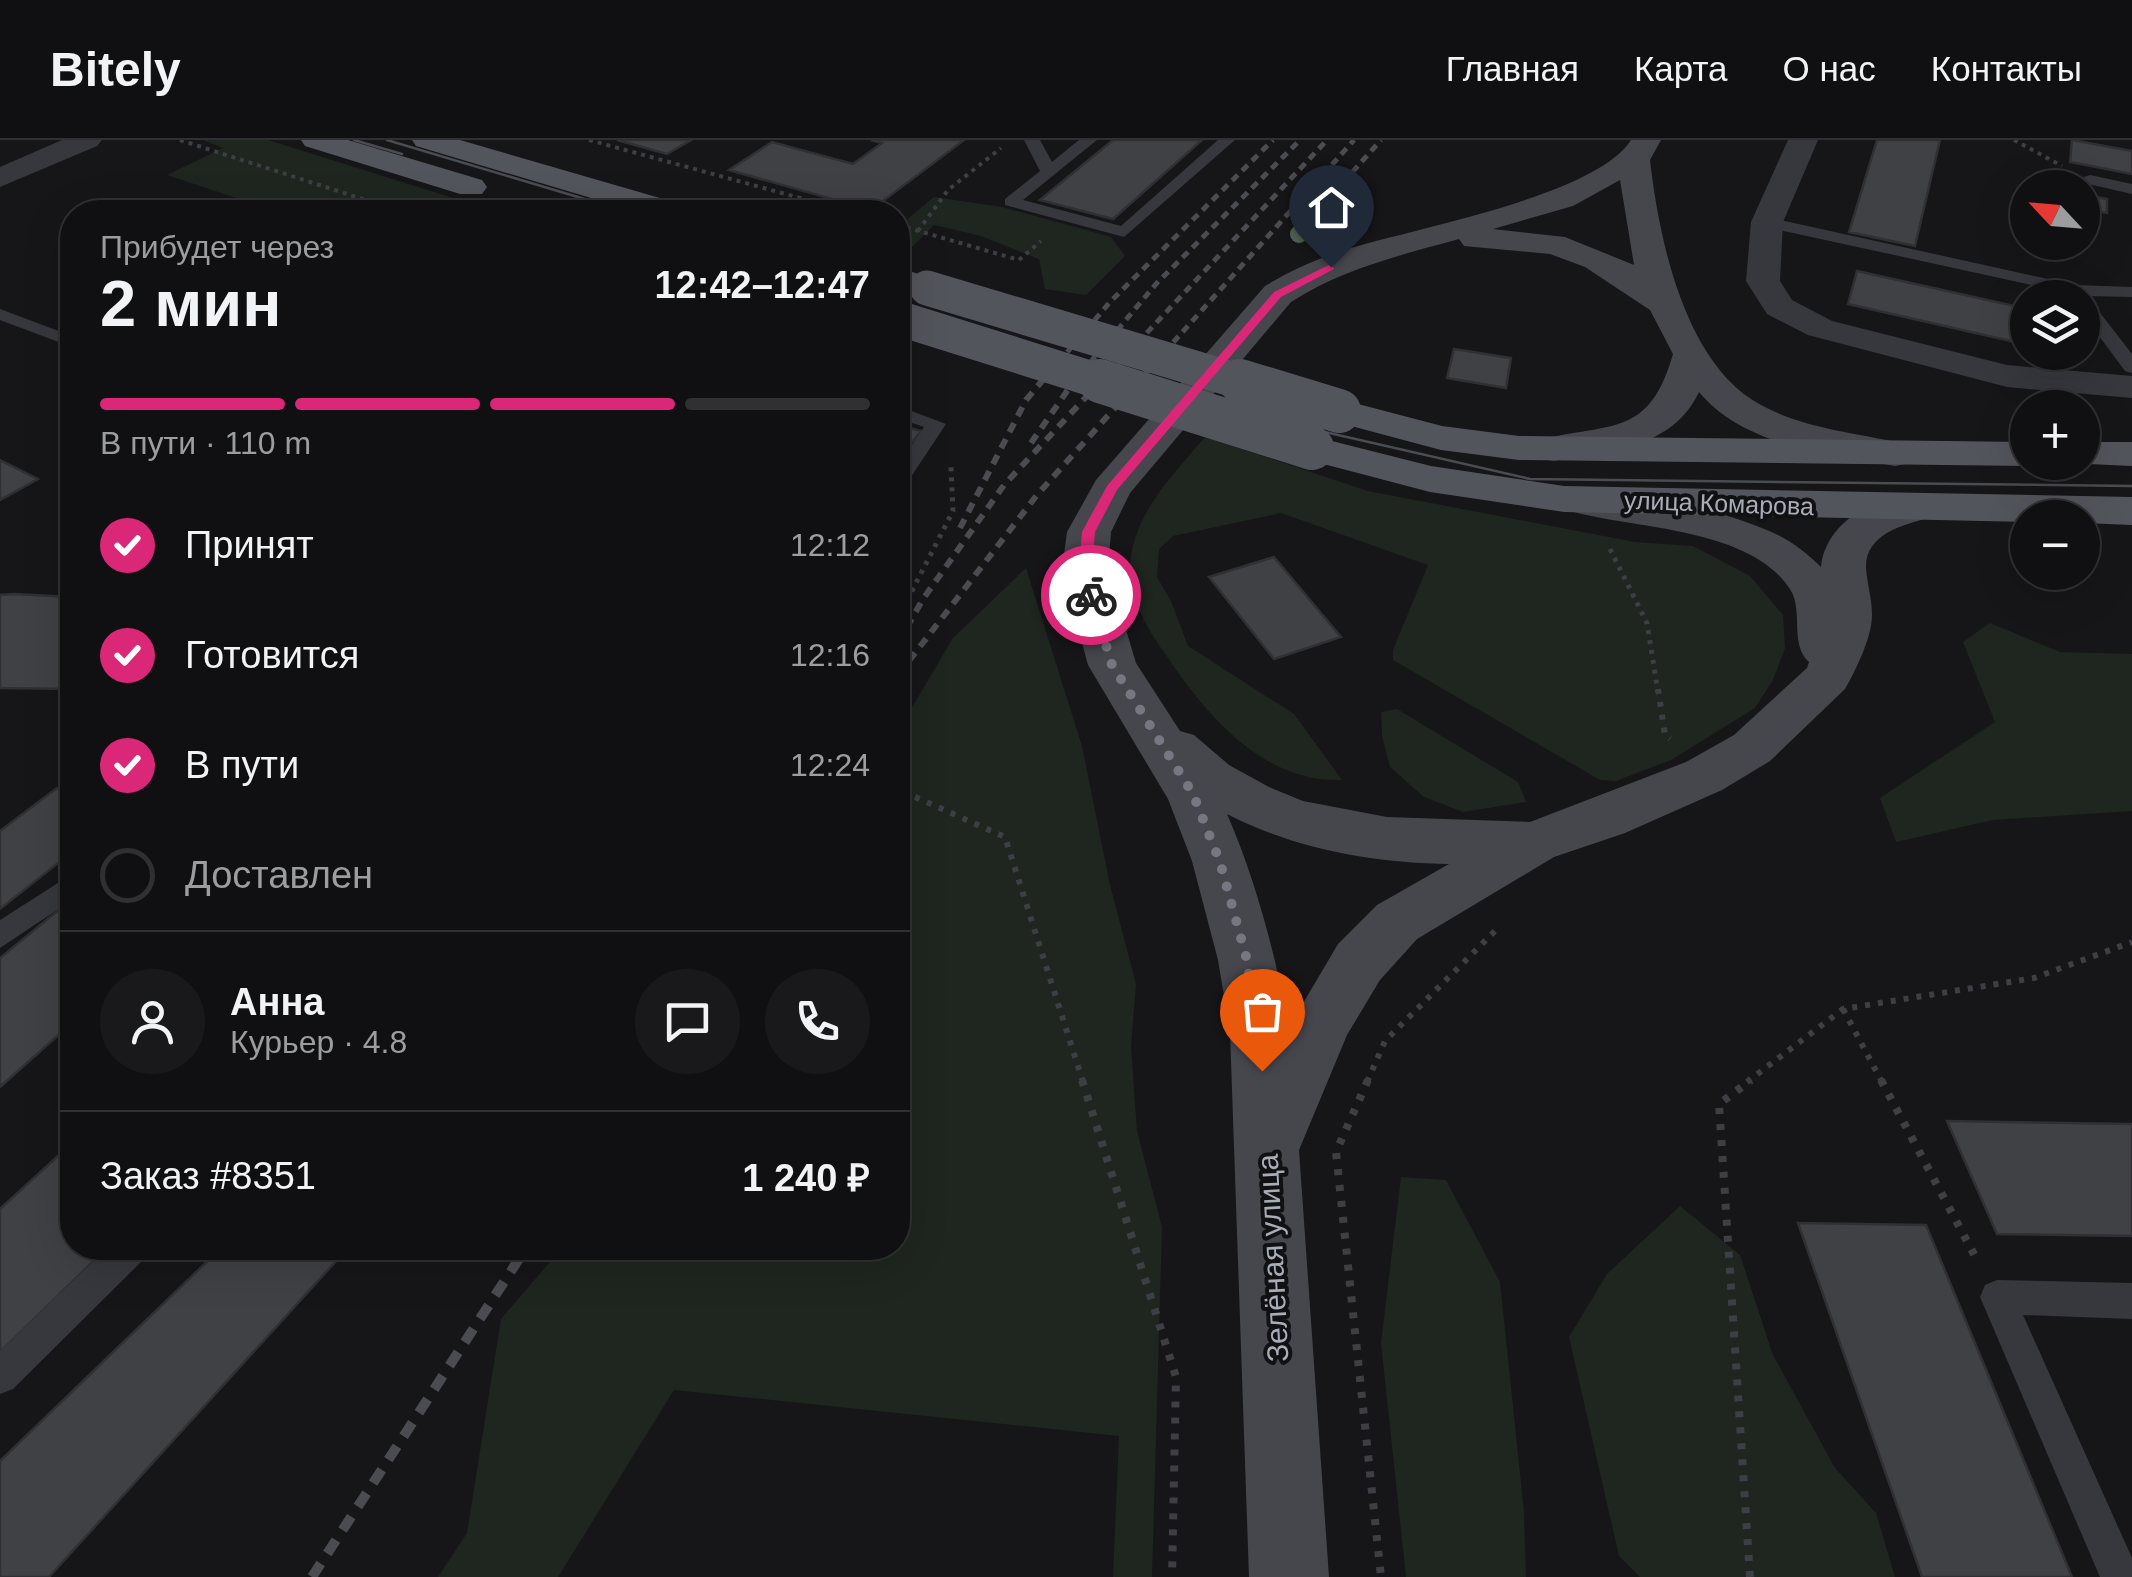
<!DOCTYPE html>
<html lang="ru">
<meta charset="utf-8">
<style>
:root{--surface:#101012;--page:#19191b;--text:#f1f3f6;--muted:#9c9d9f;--line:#303032;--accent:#db2777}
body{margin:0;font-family:Helvetica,sans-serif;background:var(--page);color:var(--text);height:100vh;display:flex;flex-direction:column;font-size:38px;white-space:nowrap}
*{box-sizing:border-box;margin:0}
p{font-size:32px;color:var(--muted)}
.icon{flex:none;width:55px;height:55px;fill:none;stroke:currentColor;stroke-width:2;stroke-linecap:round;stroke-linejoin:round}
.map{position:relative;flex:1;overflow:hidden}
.sheet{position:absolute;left:60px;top:60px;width:850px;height:1060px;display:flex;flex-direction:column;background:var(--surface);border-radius:40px;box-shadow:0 10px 40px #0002,0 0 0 2px var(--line)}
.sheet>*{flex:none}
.needle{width:65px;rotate:296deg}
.tools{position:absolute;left:2010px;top:30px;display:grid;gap:20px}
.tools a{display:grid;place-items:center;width:90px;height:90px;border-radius:50%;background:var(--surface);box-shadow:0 10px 40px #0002,0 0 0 2px var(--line);font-size:50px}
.pin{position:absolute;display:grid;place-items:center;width:85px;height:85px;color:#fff;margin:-102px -42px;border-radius:50% 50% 50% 0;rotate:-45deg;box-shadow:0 0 10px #0007}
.pin .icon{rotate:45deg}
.courier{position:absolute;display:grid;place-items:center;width:100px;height:100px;margin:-50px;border:8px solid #db2777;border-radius:50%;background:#fff;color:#222;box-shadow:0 2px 12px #0007}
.overview em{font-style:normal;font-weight:800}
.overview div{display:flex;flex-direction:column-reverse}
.overview{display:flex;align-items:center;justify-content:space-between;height:170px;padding:0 40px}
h1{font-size:65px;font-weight:800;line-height:75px}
.bar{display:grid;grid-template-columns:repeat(4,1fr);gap:15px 10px;align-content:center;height:120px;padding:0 40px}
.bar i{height:12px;border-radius:8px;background:var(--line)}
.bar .active{background:var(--accent)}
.bar p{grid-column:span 4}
.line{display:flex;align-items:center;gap:25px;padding:0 40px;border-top:2px solid var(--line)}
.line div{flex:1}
.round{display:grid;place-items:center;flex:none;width:105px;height:105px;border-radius:52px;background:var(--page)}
ol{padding:0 40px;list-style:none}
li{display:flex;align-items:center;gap:30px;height:110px}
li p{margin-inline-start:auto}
li .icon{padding:10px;border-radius:50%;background:var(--accent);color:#fff;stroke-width:4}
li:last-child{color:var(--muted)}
li i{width:55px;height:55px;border:5px solid var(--line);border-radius:50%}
header{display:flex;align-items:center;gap:60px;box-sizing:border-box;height:140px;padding:0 50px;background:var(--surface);border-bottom:2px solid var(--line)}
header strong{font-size:48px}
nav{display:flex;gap:55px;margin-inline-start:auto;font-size:35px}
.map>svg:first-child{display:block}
.green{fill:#1e261f}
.building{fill:#404145;stroke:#303034;stroke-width:2.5}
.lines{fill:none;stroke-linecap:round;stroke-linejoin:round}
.path-far3{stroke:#3d3f44;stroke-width:4;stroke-dasharray:4 5;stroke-linecap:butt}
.path-far2{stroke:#3d3f44;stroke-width:5;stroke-dasharray:4 6;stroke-linecap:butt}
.path-far1{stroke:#3d3f44;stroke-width:6;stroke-dasharray:5 8;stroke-linecap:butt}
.path{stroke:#3d3f44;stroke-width:8;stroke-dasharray:6 10;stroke-linecap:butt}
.service{fill:#37383d;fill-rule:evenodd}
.minor{fill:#37383d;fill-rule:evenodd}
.secondary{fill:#45474d;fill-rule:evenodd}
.primary{fill:#53555c;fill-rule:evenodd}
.tram{stroke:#4a4c52;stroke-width:2.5}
.rail-far2{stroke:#4a4c52;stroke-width:5;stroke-dasharray:8 6;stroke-linecap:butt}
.rail-far1{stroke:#4a4c52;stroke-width:6;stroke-dasharray:10 8;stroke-linecap:butt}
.rail{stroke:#4a4c52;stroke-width:10;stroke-dasharray:16 12;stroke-linecap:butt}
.primary-bridge-far1{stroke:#53555c;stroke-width:35}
.primary-bridge{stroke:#53555c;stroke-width:44}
.tree{fill:#506452}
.route{fill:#db2777}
.done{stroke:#757880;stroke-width:10;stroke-dasharray:0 18}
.labels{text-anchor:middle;stroke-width:8;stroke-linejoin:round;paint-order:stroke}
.far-street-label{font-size:25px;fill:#a8adb8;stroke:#111113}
.street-label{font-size:30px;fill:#a8adb8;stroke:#111113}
</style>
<header>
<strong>Bitely</strong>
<nav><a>Главная</a><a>Карта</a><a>О нас</a><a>Контакты</a></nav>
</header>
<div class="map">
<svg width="2132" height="1437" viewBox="0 0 2132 1437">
<rect width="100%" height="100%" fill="#161618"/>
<path class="green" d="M203 0H268L498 72H279L167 35 223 8Z
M934 57 1002 67 1111 97 1125 116 1086 155 1045 149 1039 119 981 96 934 85 909 110 898 111V87Z
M1205 297 1368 351 1635 402 1693 406 1750 436 1783 475 1785 508 1773 540 1755 568 1671 620 1616 641 1600 640 1393 520V510L1428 425 1281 373 1173 396 1159 409 1157 437 1171 461 1188 506 1294 574 1342 640C1264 643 1208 577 1168 518 1151 494 1128 459 1130 427 1132 375 1173 335 1205 297Z
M1026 428 1082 606 1110 745 1136 844 1131 906 1137 991 1162 1087 1152 1437H1113L1119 1296 674 1250 558 1437H438L467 1393 501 1179 562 1108H898V591L953 498Z
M1990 483 2060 512 2132 514V671L1993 680 1896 702 1880 658 1995 582 1963 502Z
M1397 569 1518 642 1526 662 1463 672 1424 657 1390 627 1382 596 1381 572Z
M1401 1037 1446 1040 1500 1142 1524 1372 1526 1437H1406L1381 1203Z
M1680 1066 1740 1115 1773 1215 1835 1328 1876 1373 1895 1437H1640L1619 1416 1569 1197 1607 1134Z"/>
<path class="building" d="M617 0H691L667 14Z
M871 0H964L871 70 729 30 772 2 853 24 882 3Z
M1113 0H1202L1113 79 1040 60Z
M1877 0H1940L1915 106 1849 92Z
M2072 0 2132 11V34L2070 22Z
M2082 54 2107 59V73L2082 68Z
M1857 131 2028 169V205L1848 164Z
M1454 209 1511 218 1506 248 1447 238Z
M898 285 921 291 898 320Z
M0 320 38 339 0 360Z
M1274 417 1320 472 1341 497 1274 519 1209 437Z
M14 454 72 457V549L0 548V455Z
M57 648 72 656V712L0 769V691Z
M72 759V883L0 947V818Z
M1947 981 2132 984V1096L1997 1094Z
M72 1003V1108H107L0 1212V1069Z
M1798 1083 1926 1085 2072 1437H1922Z
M221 1108H348L49 1437H0V1321Z"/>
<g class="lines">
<path class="path-far3" d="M180 0 403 72
M589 0 851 72
M2014 0 2062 26
M898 85 1019 120 1041 101
M918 91 948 50 1001 8"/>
<path class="path-far2" d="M1610 409 1647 483 1658 552
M898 478 953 371 951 327"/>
<path class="path-far1" d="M1658 549 1665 595 1670 599
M898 639 906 653 1005 697 1083 942
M1843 869 1882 942
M1367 942 1385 901 1498 788
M1747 942 1843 869 2034 838 2132 802"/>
<path class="path" d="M1082 940 1176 1237 1172 1437
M1368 940 1336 1012 1381 1437
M1881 940 1977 1120
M1750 1437 1719 964 1751 940"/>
<path class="service" d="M1024 0H1040L1052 22 1079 0H1097L1023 60 1121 86 1218 0H1235L1124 97 1005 65V59L1040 31Z
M2090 35 2132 44V54L2084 43V37Z
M1767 77 2075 145 2132 147V157L2087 156 2132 214V233L2125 231 2082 173V158H2075L2078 155 1761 86V78Z
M0 169 72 196V207L0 180Z
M898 266 946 284 905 346 898 347V326L924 287 898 278Z
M72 734V760L0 808V780Z
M107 1108H148L143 1120 13 1249 0 1254V1211Z
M1997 1140 2132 1143V1179L2023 1175 2132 1418V1437H2100L1980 1157 1985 1145Z"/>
<path class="minor" d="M62 0H102L97 6 0 47V27Z
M1788 0H1818L1783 82 1780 141 1792 160 1832 181 2007 225 2132 236V258L2007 247 1808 195 1767 174 1746 141 1751 82Z"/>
<path class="secondary" d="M1631 0H1661L1650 20C1659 98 1684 224 1761 265 1807 290 1860 293 1910 305L1916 314 1910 323 1895 326C1829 314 1745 307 1699 252 1672 309 1609 311 1554 321L1539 318 1533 309 1539 300C1612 282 1649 298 1673 214L1650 170 1585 127 1550 114 1464 106 1459 99C1401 115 1342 129 1291 162L1130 353 1111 392 1108 430 1136 523 1180 591 1194 595 1229 625 1269 647 1303 661 1387 677 1530 682 1686 622 1734 595 1807 528 1809 522C1789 504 1804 471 1790 449 1750 388 1637 389 1574 372L1568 363 1574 354C1619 342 1735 374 1778 395 1794 403 1808 414 1821 427 1825 380 1885 347 1928 358L1935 368 1928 378C1903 385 1865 394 1866 428 1867 443 1872 459 1872 475 1872 497 1856 530 1845 549L1770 621 1722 650 1625 693 1554 717 1417 799 1380 840 1347 895 1299 1010 1329 1437H1249L1230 892 1218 820 1192 721 1168 659 1088 525 1062 430 1067 392 1096 340 1265 146C1290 131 1314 120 1341 111 1408 89 1595 57 1631 0ZM1620 40 1634 125 1565 97 1493 89 1573 66ZM1227 674C1294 709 1375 723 1449 724L1377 765 1338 804 1289 887C1275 814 1257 743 1227 674Z"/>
<path class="primary" d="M301 0H348L482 40 487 47 482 54H460L305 6Z
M412 0H460L684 65 689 72H638L416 6Z
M898 128 940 140 945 148 940 156 927 159 898 150Z
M1339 259 1442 286 1519 296 2028 302V322H2043L2028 326 1519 320 1441 310 1325 279 1319 271 1325 263Z
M1312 296 1431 326 1564 346 2132 357V385L2082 383V378H2028V382L1564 372 1430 352 1297 317 1291 308 1297 299Z
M2082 302H2132V326L2067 323 2082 322Z"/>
<path class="tram" d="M354 0 402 14
M387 0 628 72
M898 164 1290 284 1530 339 2132 346"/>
<path class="rail-far2" d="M1298 76 1348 37 1381 0
M1040 244 1110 162 1273 0
M1072 244 1156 144 1300 0
M1099 244 1327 0
M1136 244 1354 0"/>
<path class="rail-far1" d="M1031 303 1074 241
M960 388 1026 260 1042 241
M898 503 923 459 1004 345 1101 241
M898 535 1037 355 1139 241"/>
<path class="rail" d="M312 1437 526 1108"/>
<path class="primary-bridge-far1" d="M927 148 1248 244
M898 178 1108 244"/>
<path class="primary-bridge" d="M1100 241 1312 308
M1240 241 1339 271"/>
</g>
<circle class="tree" cx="1299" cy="94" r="9"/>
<path class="route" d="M1331 124 1334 129 1281 157 1117 350 1095 392 1092 430 1098 455 1087 459 1079 430 1082 392 1107 346 1274 152Z"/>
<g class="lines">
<path class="done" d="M1091 455 1112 525 1193 654 1220 722 1247 820 1262 931"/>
</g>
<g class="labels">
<g class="far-street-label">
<text transform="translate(1719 363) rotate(2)" y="9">улица Комарова</text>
</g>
<g class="street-label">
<text transform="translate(1273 1118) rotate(-93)" y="10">Зелёная улица</text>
</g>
</g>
</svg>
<div class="tools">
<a><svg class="needle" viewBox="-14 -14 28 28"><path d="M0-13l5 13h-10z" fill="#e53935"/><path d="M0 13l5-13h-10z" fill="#9c9d9f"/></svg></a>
<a><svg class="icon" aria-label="layers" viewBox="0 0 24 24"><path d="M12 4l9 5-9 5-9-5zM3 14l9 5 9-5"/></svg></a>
<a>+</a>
<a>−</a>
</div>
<div class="pin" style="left:1262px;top:931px;background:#ea580c"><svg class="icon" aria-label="bag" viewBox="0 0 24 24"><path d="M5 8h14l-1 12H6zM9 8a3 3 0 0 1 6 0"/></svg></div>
<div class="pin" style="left:1331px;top:127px;background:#1f2937"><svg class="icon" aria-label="home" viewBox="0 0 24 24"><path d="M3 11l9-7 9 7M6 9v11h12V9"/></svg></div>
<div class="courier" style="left:1091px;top:455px"><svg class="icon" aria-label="bike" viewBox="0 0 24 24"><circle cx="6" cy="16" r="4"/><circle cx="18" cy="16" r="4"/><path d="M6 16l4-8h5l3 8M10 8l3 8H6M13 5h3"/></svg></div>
<section class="sheet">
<div class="overview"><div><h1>2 мин</h1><p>Прибудет через</p></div><em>12:42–12:47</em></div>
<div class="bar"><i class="active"></i><i class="active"></i><i class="active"></i><i></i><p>В пути · 110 m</p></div>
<ol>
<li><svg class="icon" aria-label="check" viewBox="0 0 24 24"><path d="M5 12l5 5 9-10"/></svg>Принят<p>12:12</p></li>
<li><svg class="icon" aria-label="check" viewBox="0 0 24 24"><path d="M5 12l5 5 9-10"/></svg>Готовится<p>12:16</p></li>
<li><svg class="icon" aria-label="check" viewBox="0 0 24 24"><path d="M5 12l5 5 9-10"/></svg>В пути<p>12:24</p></li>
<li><i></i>Доставлен</li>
</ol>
<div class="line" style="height:180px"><a class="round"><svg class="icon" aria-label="person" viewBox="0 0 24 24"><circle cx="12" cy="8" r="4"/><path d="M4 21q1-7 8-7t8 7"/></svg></a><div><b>Анна</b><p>Курьер · 4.8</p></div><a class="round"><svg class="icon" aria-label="chat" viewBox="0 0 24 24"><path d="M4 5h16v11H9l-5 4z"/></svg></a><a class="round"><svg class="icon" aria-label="phone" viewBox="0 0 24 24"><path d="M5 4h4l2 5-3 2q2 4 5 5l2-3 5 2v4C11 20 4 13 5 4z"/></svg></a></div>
<div class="line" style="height:130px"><div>Заказ #8351</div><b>1 240 ₽</b></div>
</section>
</div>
